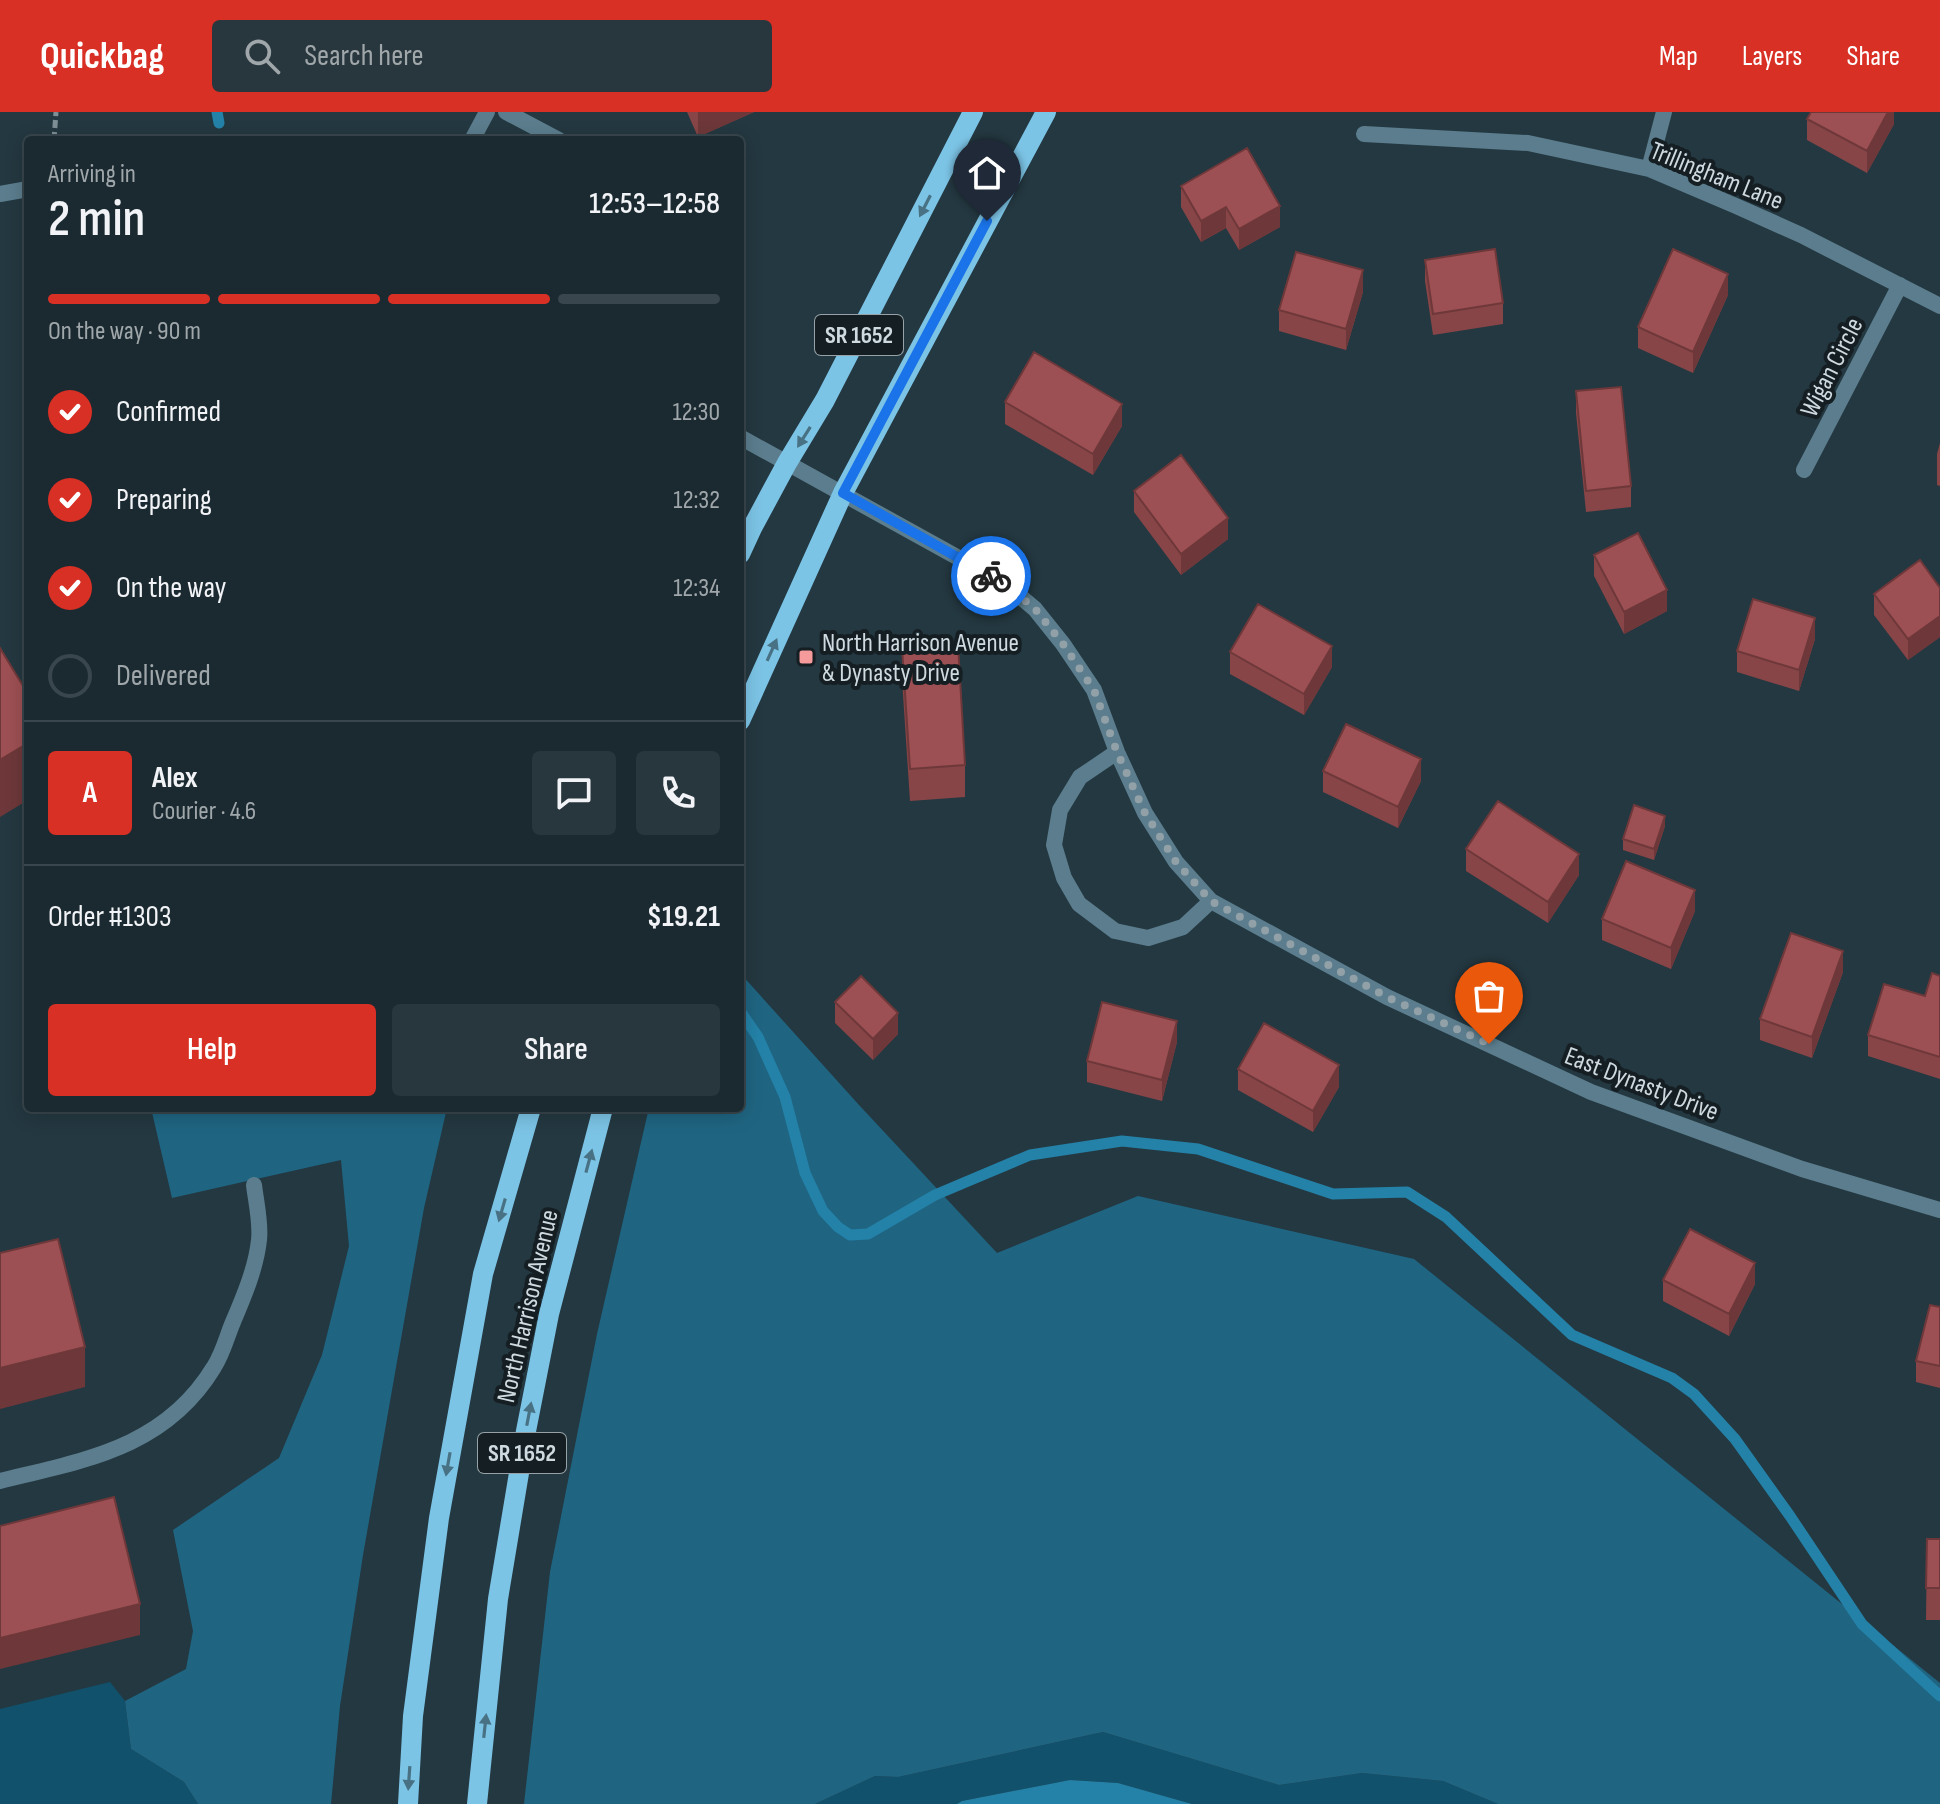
<!DOCTYPE html>
<meta charset="utf-8">
<style>
:root{--surface:#1b2a31;--page:#28363d;--text:#f1f3f6;--muted:#a0a7ab;--line:#39464d;--accent:#d93025}
body{margin:0;font-family:"Sofia Sans Condensed",sans-serif;background:var(--page);color:var(--text);height:100vh;display:flex;flex-direction:column;font-size:30px;white-space:nowrap}
*{box-sizing:border-box;margin:0}
p{font-size:26px;color:var(--muted)}
.icon{flex:none;width:44px;height:44px;fill:none;stroke:currentColor;stroke-width:2;stroke-linecap:round;stroke-linejoin:round}
.map{position:relative;flex:1;overflow:hidden}
.side{position:absolute;left:24px;top:24px;width:720px;height:976px;display:flex;flex-direction:column;background:var(--surface);border-radius:8px;box-shadow:0 4px 20px #0003,0 0 0 2px var(--line)}
.side>*{flex:none}
.pin{position:absolute;display:grid;place-items:center;width:68px;height:68px;color:#fff;margin:-82px -34px;border-radius:50% 50% 50% 0;rotate:-45deg;box-shadow:0 0 8px #0007}
.pin .icon{rotate:45deg}
.courier{position:absolute;display:grid;place-items:center;width:80px;height:80px;margin:-40px;border:6px solid #1a73e8;border-radius:50%;background:#fff;color:#222;box-shadow:0 2px 10px #0007}
.summary em{font-style:normal;font-weight:600}
.summary div{display:flex;flex-direction:column-reverse}
.summary{display:flex;align-items:center;justify-content:space-between;height:136px;padding:0 24px}
h1{font-size:52px;font-weight:600;line-height:60px}
.bar{display:grid;grid-template-columns:repeat(4,1fr);gap:12px 8px;align-content:center;height:96px;padding:0 24px}
.bar i{height:10px;border-radius:6px;background:var(--line)}
.bar .selected{background:var(--accent)}
.bar p{grid-column:span 4}
.line{display:flex;align-items:center;gap:20px;padding:0 24px;border-top:2px solid var(--line)}
.line div{flex:1}
.round{display:grid;place-items:center;flex:none;width:84px;height:84px;border-radius:8px;background:var(--page)}
ol{padding:0 24px;list-style:none}
li{display:flex;align-items:center;gap:24px;height:88px}
li p{margin-inline-start:auto}
li .icon{padding:8px;border-radius:50%;background:var(--accent);color:#fff;stroke-width:4}
li:last-child{color:var(--muted)}
li i{width:44px;height:44px;border:4px solid var(--line);border-radius:50%}
.button{display:flex;gap:16px;margin-top:auto;padding:16px 24px}
.button a{flex:1;height:92px;border-radius:8px;background:var(--accent);color:#fff;font-size:32px;font-weight:600;line-height:92px;text-align:center}
.button a+a{background:var(--page);color:var(--text)}
header{display:flex;align-items:center;gap:48px;box-sizing:border-box;height:112px;padding:0 40px;background:var(--accent);color:#fff}
header strong{font-size:38px}
nav{display:flex;gap:44px;margin-inline-start:auto;font-size:28px}
.search{width:560px;height:72px;background:var(--page);display:flex;align-items:center;gap:20px;box-sizing:border-box;padding:0 28px;border-radius:8px;color:var(--muted);font-size:30px}
.map>svg:first-child{display:block}
.green{fill:#11516b}
.forest{fill:#1f6582}
.water{fill:#2482a8}
.lines{fill:none;stroke-linecap:round;stroke-linejoin:round}
.stream{stroke:#2482a8;stroke-width:11}
.path{stroke:#7f8f96;stroke-width:5;stroke-dasharray:8 4;stroke-linecap:butt}
.lane{stroke:#5b7d8d;stroke-width:16}
.street{stroke:#5b7d8d;stroke-width:16}
.primary{stroke:#7cc4e6;stroke-width:20}
.wall{fill:#874547}
.shaded-wall{fill:#6e383a}
.building{fill:#9d5053;stroke:#6e383a;stroke-width:2}
.oneway{fill:#487184}
.done{stroke:#92a1a8;stroke-width:8;stroke-dasharray:0 14.4}
.route{stroke:#1a73e8;stroke-width:10}
.poi-dot{fill:#f59b9c;stroke:#151e22;stroke-width:3}
.labels{text-anchor:middle;stroke-width:8;stroke-linejoin:round;paint-order:stroke}
.shield{fill:#151e22;stroke:#96a2a7;stroke-width:2}
.shield-label{font-size:24px;font-weight:bold;fill:#cedae0}
.street-label{font-size:26px;fill:#cedae0;stroke:#151e22}
.poi-label{font-size:26px;fill:#cedae0;stroke:#151e22;text-anchor:start}
</style>
<header>
<strong>Quickbag</strong>
<div class="search"><svg class="icon" aria-label="search" viewBox="0 0 24 24"><circle cx="10" cy="10" r="6"/><path d="M15 15l6 6"/></svg>Search here</div>
<nav><a>Map</a><a>Layers</a><a>Share</a></nav>
</header>
<div class="map">
<svg width="1940" height="1692" viewBox="0 0 1940 1692">
<rect width="100%" height="100%" fill="#243841"/>
<path class="green" d="M110 1570 125 1589 131 1637 184 1670 198 1692H0V1597Z
M1103 1620 1279 1673 1362 1661 1443 1669 1498 1692H1192L1118 1671 1070 1668 962 1689 957 1692H815L875 1664 898 1665Z"/>
<path class="forest" d="M740 861 859 993 997 1141 1138 1084 1414 1147 1940 1571V1692H1498L1443 1669 1362 1661 1279 1673 1103 1620 898 1665 875 1664 815 1692H524L550 1460 597 1222 648 1000 649 996H740Z
M151 996H447L424 1096 363 1443 340 1594 331 1692H198L184 1670 131 1637 125 1589 186 1557 193 1519 173 1418 279 1346 322 1243 349 1134 341 1048 172 1086Z"/>
<path class="water" d="M1070 1668 1118 1671 1192 1692H957L962 1689Z"/>
<g class="lines">
<path class="stream" d="M217 0 219 11
M740 899 758 925 785 985 805 1061 823 1099 838 1115 850 1123 868 1122 935 1083 1030 1043 1122 1029 1198 1037 1333 1082 1407 1080 1446 1105 1572 1223 1672 1266 1694 1282 1735 1327 1790 1404 1862 1512 1940 1584"/>
<path class="path" d="M54 28 56 0"/>
<path class="lane" d="M506 0 559 28"/>
<path class="street" d="M1364 22 1528 31 1649 57 1736 94 1801 123 1940 194
M472 28 487 0
M1649 57 1664 0
M0 82 28 77
M740 325 1004 471 1035 497 1063 532 1094 578 1117 640 1145 701 1176 750 1211 789 1387 885 1591 980 1802 1057 1940 1098
M1804 358 1900 173
M1117 640 1080 665 1060 698 1054 733 1064 766 1079 792 1115 819 1148 826 1183 815 1211 789
M0 1369C85 1348 165 1336 214 1255 223 1241 227 1224 233 1210 244 1184 256 1156 259 1128 261 1111 256 1090 254 1073"/>
<path class="primary" d="M740 442 752 416 787 351 825 288 973 0
M740 609 843 381 1046 0
M408 1692 413 1604 439 1406 483 1162 531 996
M477 1692 498 1487 526 1319 549 1202 603 996"/>
</g>
<path class="wall" d="M687 0H754L698 25Z
M1894 0V12L1867 61 1807 28V7Z
M1181 74 1280 115 1239 138 1226 116 1201 130 1181 95Z
M1425 148 1503 191V212L1433 223 1425 169Z
M1363 180 1346 238 1279 219V198Z
M1728 183 1693 261 1638 236V215Z
M1576 279 1631 374V395L1586 400 1576 301Z
M1005 290 1122 314 1093 363 1005 312Z
M1940 331V374L1937 373V342Z
M1134 379 1228 427 1181 463 1134 400Z
M1594 443 1667 499 1624 522 1594 464Z
M1940 476V525L1908 548 1874 503V482Z
M1815 527 1799 579 1737 560V539Z
M902 535 965 653V685L910 689 902 567Z
M1230 540 1332 555 1304 603 1230 562Z
M1323 659 1421 669 1398 716 1323 680Z
M1665 714 1654 748 1623 738V727Z
M1466 737 1579 763 1548 811 1466 759Z
M1695 799 1671 857 1602 828V807Z
M1843 860 1812 946 1760 928V907Z
M1940 864V967L1868 944V923L1925 884Z
M835 890 898 922 873 948 835 911Z
M1177 930 1162 989 1087 970V949Z
M1238 957 1339 975 1313 1020 1238 978Z
M1663 1168 1755 1172 1729 1224 1663 1189Z
M1940 1195V1276L1916 1270V1249Z
M1927 1427H1940V1508H1926Z"/>
<path class="shaded-wall" d="M698 0H754L698 25Z
M1888 0H1894V12L1867 61V39Z
M1280 94V115L1239 138V117Z
M1226 95V116L1201 130V109Z
M1363 158V180L1346 238V217Z
M1728 162V183L1693 261V240Z
M1122 292V314L1093 363V342Z
M1228 406V427L1181 463V442Z
M1667 478V499L1624 522V500Z
M1940 504V525L1908 548V527Z
M1815 506V527L1799 579V558Z
M1332 534V555L1304 603V582Z
M28 631V688L0 705V648Z
M1421 647V669L1398 716V695Z
M1665 704V714L1654 748V737Z
M1579 742V763L1548 811V790Z
M1695 778V799L1671 857V836Z
M1843 839V860L1812 946V925Z
M898 901V922L873 948V927Z
M1177 909V930L1162 989V968Z
M1339 953V975L1313 1020V999Z
M1755 1151V1172L1729 1224V1202Z
M85 1235V1275L0 1297V1256Z
M140 1492V1523L0 1557V1526Z"/>
<path class="building" d="M1811 0H1888L1867 39 1807 7Z
M1247 36 1280 94 1239 117 1226 95 1201 109 1181 74Z
M1495 137 1503 191 1433 202 1425 148Z
M1673 137 1728 162 1693 240 1638 215Z
M1296 140 1363 158 1346 217 1279 198Z
M1034 240 1122 292 1093 342 1005 290Z
M1621 275 1631 374 1586 379 1576 279Z
M1181 343 1228 406 1181 442 1134 379Z
M1638 421 1667 478 1624 500 1594 443Z
M1920 448 1940 476V504L1908 527 1874 482Z
M1753 487 1815 506 1799 558 1737 539Z
M1258 492 1332 534 1304 582 1230 540Z
M958 532 965 653 910 657 902 535Z
M0 536 28 582V631L0 648Z
M1346 612 1421 647 1398 695 1323 659Z
M1498 689 1579 742 1548 790 1466 737Z
M1634 693 1665 704 1654 737 1623 727Z
M1626 749 1695 778 1671 836 1602 807Z
M1791 821 1843 839 1812 925 1760 907Z
M1932 861 1940 864V945L1868 923 1884 872 1925 884Z
M861 864 898 901 873 927 835 890Z
M1102 890 1177 909 1162 968 1087 949Z
M1264 911 1339 953 1313 999 1238 957Z
M1690 1117 1755 1151 1729 1202 1663 1168Z
M58 1127 85 1235 0 1256V1141Z
M1930 1193 1940 1195V1254L1916 1249Z
M114 1385 140 1492 0 1526V1414Z
M1927 1427H1940V1476H1926Z"/>
<defs><path id="oneway-solid" d="M-6-.8H1V-3.2L6.5 0L1 3.2V.8H-6Z" transform="scale(2)"/></defs>
<g class="oneway">
<use href="#oneway-solid" transform="translate(925 94) rotate(117)"/>
<use href="#oneway-solid" transform="translate(804 325) rotate(122)"/>
<use href="#oneway-solid" transform="translate(772 538) rotate(-66)"/>
<use href="#oneway-solid" transform="translate(589 1049) rotate(-75)"/>
<use href="#oneway-solid" transform="translate(502 1098) rotate(106)"/>
<use href="#oneway-solid" transform="translate(529 1302) rotate(-79)"/>
<use href="#oneway-solid" transform="translate(448 1352) rotate(100)"/>
<use href="#oneway-solid" transform="translate(485 1614) rotate(-84)"/>
<use href="#oneway-solid" transform="translate(409 1666) rotate(94)"/>
</g>
<g class="lines">
<path class="done" d="M991 464 1004 471 1035 497 1063 532 1094 578 1117 640 1145 701 1176 750 1211 789 1387 885 1489 932"/>
<path class="route" d="M987 109 843 381 991 464"/>
</g>
<rect class="poi-dot" x="798" y="537" width="16" height="16" rx="4"/>
<g class="labels">
<g class="shield">
<rect x="815" y="203" width="88" height="40" rx="6"/>
<rect x="478" y="1321" width="88" height="40" rx="6"/>
</g>
<g class="shield-label">
<text x="859" y="231">SR 1652</text>
<text x="522" y="1349">SR 1652</text>
</g>
<g class="street-label">
<text transform="translate(1717 63) rotate(22)" y="9">Trillingham Lane</text>
<text transform="translate(1831 255) rotate(-63)" y="9">Wigan Circle</text>
<text transform="translate(1642 971) rotate(21)" y="9">East Dynasty Drive</text>
<text transform="translate(527 1194) rotate(-77)" y="9">North Harrison Avenue</text>
</g>
<g class="poi-label">
<text x="822" y="539">North Harrison Avenue<tspan x="822" dy="30">&amp; Dynasty Drive</tspan></text>
</g>
</g>
</svg>
<div class="pin" style="left:1489px;top:932px;background:#ea580c"><svg class="icon" aria-label="bag" viewBox="0 0 24 24"><path d="M5 8h14l-1 12H6zM9 8a3 3 0 0 1 6 0"/></svg></div>
<div class="pin" style="left:987px;top:109px;background:#1f2937"><svg class="icon" aria-label="home" viewBox="0 0 24 24"><path d="M3 11l9-7 9 7M6 9v11h12V9"/></svg></div>
<div class="courier" style="left:991px;top:464px"><svg class="icon" aria-label="bike" viewBox="0 0 24 24"><circle cx="6" cy="16" r="4"/><circle cx="18" cy="16" r="4"/><path d="M6 16l4-8h5l3 8M10 8l3 8H6M13 5h3"/></svg></div>
<section class="side">
<div class="summary"><div><h1>2 min</h1><p>Arriving in</p></div><em>12:53–12:58</em></div>
<div class="bar"><i class="selected"></i><i class="selected"></i><i class="selected"></i><i></i><p>On the way · 90 m</p></div>
<ol>
<li><svg class="icon" aria-label="check" viewBox="0 0 24 24"><path d="M5 12l5 5 9-10"/></svg>Confirmed<p>12:30</p></li>
<li><svg class="icon" aria-label="check" viewBox="0 0 24 24"><path d="M5 12l5 5 9-10"/></svg>Preparing<p>12:32</p></li>
<li><svg class="icon" aria-label="check" viewBox="0 0 24 24"><path d="M5 12l5 5 9-10"/></svg>On the way<p>12:34</p></li>
<li><i></i>Delivered</li>
</ol>
<div class="line" style="height:144px"><b class="round" style="background:var(--accent);color:#fff">A</b><div><b>Alex</b><p>Courier · 4.6</p></div><a class="round"><svg class="icon" aria-label="chat" viewBox="0 0 24 24"><path d="M4 5h16v11H9l-5 4z"/></svg></a><a class="round"><svg class="icon" aria-label="phone" viewBox="0 0 24 24"><path d="M5 4h4l2 5-3 2q2 4 5 5l2-3 5 2v4C11 20 4 13 5 4z"/></svg></a></div>
<div class="line" style="height:104px"><div>Order #1303</div><b>$19.21</b></div>
<div class="button"><a>Help</a><a>Share</a></div>
</section>
</div>
